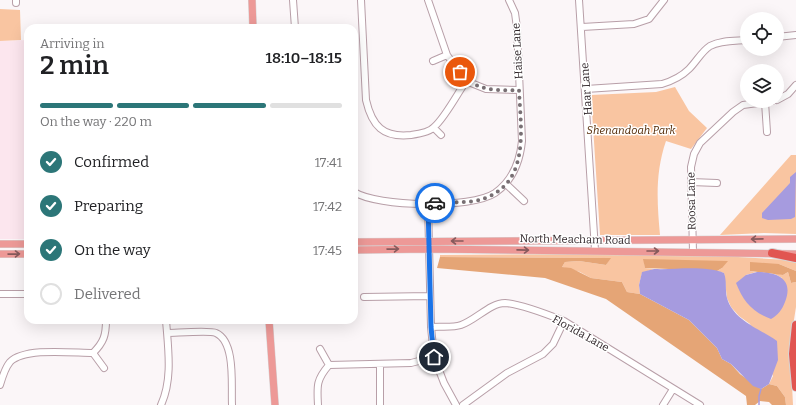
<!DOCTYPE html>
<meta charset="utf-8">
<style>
:root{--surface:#fff;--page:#f2f2f2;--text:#202124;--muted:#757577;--line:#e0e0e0;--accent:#2c7678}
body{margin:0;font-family:Bitter,serif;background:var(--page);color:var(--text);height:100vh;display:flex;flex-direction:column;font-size:15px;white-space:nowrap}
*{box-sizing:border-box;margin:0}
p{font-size:13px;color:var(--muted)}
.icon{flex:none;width:22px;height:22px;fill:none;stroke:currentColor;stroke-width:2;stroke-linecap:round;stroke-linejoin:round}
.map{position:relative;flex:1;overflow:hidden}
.details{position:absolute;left:24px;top:24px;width:334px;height:300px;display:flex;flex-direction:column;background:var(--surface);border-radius:12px;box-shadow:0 4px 16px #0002}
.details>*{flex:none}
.tools{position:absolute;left:740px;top:12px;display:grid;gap:8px}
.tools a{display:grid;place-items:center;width:44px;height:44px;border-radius:50%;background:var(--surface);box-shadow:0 4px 16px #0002;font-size:20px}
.pin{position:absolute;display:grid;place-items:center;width:34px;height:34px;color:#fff;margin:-17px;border:2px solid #fff;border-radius:50%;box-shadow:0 1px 4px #0007}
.courier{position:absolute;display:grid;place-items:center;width:40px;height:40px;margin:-20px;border:3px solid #1a73e8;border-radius:50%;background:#fff;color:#222;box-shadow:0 1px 5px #0007}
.headline em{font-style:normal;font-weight:600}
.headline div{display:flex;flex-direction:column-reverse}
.headline{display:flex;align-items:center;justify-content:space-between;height:68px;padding:0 16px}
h1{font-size:26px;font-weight:600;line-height:30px}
.bar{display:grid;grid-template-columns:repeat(4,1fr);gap:6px 4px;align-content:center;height:48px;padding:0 16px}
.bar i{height:5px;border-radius:3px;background:var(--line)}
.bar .active{background:var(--accent)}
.bar p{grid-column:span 4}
ol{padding:0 16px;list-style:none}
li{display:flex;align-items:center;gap:12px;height:44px}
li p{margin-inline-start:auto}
li .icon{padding:4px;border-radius:50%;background:var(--accent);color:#fff;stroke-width:4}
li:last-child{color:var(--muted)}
li i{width:22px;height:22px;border:2px solid var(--line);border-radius:50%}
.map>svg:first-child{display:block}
.built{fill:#fce6ee}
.green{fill:#f9c5a1}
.forest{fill:#e5a576}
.water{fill:#a69bdf}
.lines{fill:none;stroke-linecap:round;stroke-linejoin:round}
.stream{stroke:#a69bdf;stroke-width:1.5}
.minor-casing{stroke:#b89fa8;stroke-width:8}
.major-casing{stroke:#d6d4d5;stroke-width:8}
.highway-casing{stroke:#d6d4d5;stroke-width:10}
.minor{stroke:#fff;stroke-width:6}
.major{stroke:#ed9997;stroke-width:7}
.highway{stroke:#e15551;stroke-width:8}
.oneway{stroke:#865a5c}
.done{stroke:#786f73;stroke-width:4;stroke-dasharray:0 7.2}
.route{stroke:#1a73e8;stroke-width:5}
.labels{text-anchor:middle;stroke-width:3;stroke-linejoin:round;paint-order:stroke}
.street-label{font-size:11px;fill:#31272b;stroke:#fff}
.park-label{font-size:11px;font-style:italic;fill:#502702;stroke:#fff}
</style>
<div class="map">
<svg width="796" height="405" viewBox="0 0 796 405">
<rect width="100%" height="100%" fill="#fbf6f8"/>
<path class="built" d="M28 40V239H0V41Z"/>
<path class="green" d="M0 9 20 10 21 40 0 41Z
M675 87 689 111 707 128 691 149 666 141C655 173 657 202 660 235H600L591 95 656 92Z
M791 155H796V234L764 233 720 235Z
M572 254 721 256 788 260 796 263V271L779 264 750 271 756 272 746 275 782 278 771 272 783 275 788 272 791 283 796 282V307L790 345 793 405H786L785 397 777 386 769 384 773 376 750 324 739 316 731 307 727 298 724 273 717 271 722 268 644 259 645 268 654 269 642 273 639 285 640 294 627 292 622 282 591 278 580 272 562 267 565 262 579 261 606 265 610 258 440 257V255Z"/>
<path class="forest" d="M440 257 611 258 606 265 579 261 565 262 562 267 571 268 591 278 622 282 627 292 640 294 689 320 717 348 722 359 731 364 740 374 761 389 769 384 777 386 785 397 786 405H772L769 402 760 401 755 405H747L746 396 606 299 545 278 437 268Z
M643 259 728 261 722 268 717 271 645 268Z
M750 262 779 264 796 271V282L791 283 788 272 783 275 750 271Z"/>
<path class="water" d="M796 172 795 217 791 219 768 220 762 218V213L790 183V177Z
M654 269C676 270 703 265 724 273 727 281 725 290 727 298 733 320 760 329 777 341L778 360 769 384 761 389 753 386 731 364 722 359 717 348 689 320 640 294 639 285 642 272Z
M757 272C778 272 794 279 785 302 782 310 778 315 771 319 752 312 743 301 736 283L746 275Z"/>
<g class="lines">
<path class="stream" d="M759 405V396L761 389"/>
<g class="minor-casing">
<path id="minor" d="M16 0V3
M293 0 295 28
M361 0 366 100C372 126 383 138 411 135 418 134 430 132 434 127 444 119 458 93 466 81
M428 0 447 55 466 81 486 89 519 90
M579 0 595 250
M582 27 634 24 649 19 664 0
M777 37 796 35
M433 61 447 55
M586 89 662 84C672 81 682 76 689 69 697 61 701 52 710 46 721 40 735 41 747 40
M777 100 788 94 796 85
M765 102 767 132
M434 128 441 135
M691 182 717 183
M506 184 524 201
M354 192C378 207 471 209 495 193 512 181 520 161 522 141L517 28 515 13 509 0
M428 204 431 327 434 357 444 383 456 405
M693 252 691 167 694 154 700 143 733 112 743 105 772 101
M0 294H28
M364 297 430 296
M431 327C440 326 452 328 461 325 476 320 490 303 505 303 521 304 549 315 564 321L700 405
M167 333C176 333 210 330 216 333 236 342 231 386 232 405
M320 349 329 365
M93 353 104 368
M0 385C2 378 5 368 10 362 25 347 73 353 93 353 104 342 106 335 106 320
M161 405C173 379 168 348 166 320
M318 405C317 386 316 380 329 365L411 363 434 357
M380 405V365
M463 405 507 373 543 354 553 344 564 321
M663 405 673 389"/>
</g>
<g class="major-casing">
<path id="major" d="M252 0 253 28
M354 242 796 239
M0 244H28
M354 250 429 249 796 254
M0 254H28
M269 320 275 405"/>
</g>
<g class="highway-casing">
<path id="highway" d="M772 253 796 258
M796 325 793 354 796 387"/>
</g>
<use href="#minor" class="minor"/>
<use href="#major" class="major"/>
<use href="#highway" class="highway"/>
</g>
<defs><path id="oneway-shaft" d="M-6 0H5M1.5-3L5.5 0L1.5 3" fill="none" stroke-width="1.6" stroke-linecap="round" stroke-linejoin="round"/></defs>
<g class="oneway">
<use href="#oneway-shaft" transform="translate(757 239) rotate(179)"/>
<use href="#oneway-shaft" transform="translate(457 241) rotate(180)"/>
<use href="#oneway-shaft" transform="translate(393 249) rotate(-1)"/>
<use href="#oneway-shaft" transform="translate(523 250) rotate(1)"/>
<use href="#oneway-shaft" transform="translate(653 251)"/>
<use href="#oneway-shaft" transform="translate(14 254) rotate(-1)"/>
</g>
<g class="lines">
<path class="done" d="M435 203C448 202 462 203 475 201 531 189 521 132 519 90 497 91 474 91 460 72"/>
<path class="route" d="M434 357 431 327 428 204 435 203"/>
</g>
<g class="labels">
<g class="street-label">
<text transform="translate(517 51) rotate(-93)" y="4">Haise Lane</text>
<text transform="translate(586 89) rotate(-94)" y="4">Haar Lane</text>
<text transform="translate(691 201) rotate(-91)" y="4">Roosa Lane</text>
<text transform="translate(575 239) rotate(1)" y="4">North Meacham Road</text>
<text transform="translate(581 333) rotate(29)" y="4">Florida Lane</text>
</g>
<g class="park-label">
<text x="631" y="134">Shenandoah Park</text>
</g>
</g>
</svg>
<div class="tools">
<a><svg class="icon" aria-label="locate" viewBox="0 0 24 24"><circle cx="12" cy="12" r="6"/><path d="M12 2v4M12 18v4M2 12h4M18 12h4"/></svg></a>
<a><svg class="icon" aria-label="layers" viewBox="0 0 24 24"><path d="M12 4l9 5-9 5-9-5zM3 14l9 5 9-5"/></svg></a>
</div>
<div class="pin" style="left:460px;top:72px;background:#ea580c"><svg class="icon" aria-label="bag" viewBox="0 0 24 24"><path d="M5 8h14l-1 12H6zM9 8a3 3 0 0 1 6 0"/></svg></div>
<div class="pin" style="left:434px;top:357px;background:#1f2937"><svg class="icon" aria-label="home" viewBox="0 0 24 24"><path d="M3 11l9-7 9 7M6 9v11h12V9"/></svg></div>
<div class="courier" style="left:435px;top:203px"><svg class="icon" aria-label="car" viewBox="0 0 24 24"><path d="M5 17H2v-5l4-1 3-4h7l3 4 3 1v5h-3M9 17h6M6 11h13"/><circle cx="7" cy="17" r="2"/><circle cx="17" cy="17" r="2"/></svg></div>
<section class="details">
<div class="headline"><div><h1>2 min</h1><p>Arriving in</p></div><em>18:10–18:15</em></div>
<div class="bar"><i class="active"></i><i class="active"></i><i class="active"></i><i></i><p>On the way · 220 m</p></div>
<ol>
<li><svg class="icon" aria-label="check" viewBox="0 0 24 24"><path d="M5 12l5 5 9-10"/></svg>Confirmed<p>17:41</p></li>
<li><svg class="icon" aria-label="check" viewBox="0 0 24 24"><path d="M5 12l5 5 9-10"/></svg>Preparing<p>17:42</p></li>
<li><svg class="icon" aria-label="check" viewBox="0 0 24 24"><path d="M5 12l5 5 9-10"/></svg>On the way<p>17:45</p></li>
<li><i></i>Delivered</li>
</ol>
</section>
</div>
